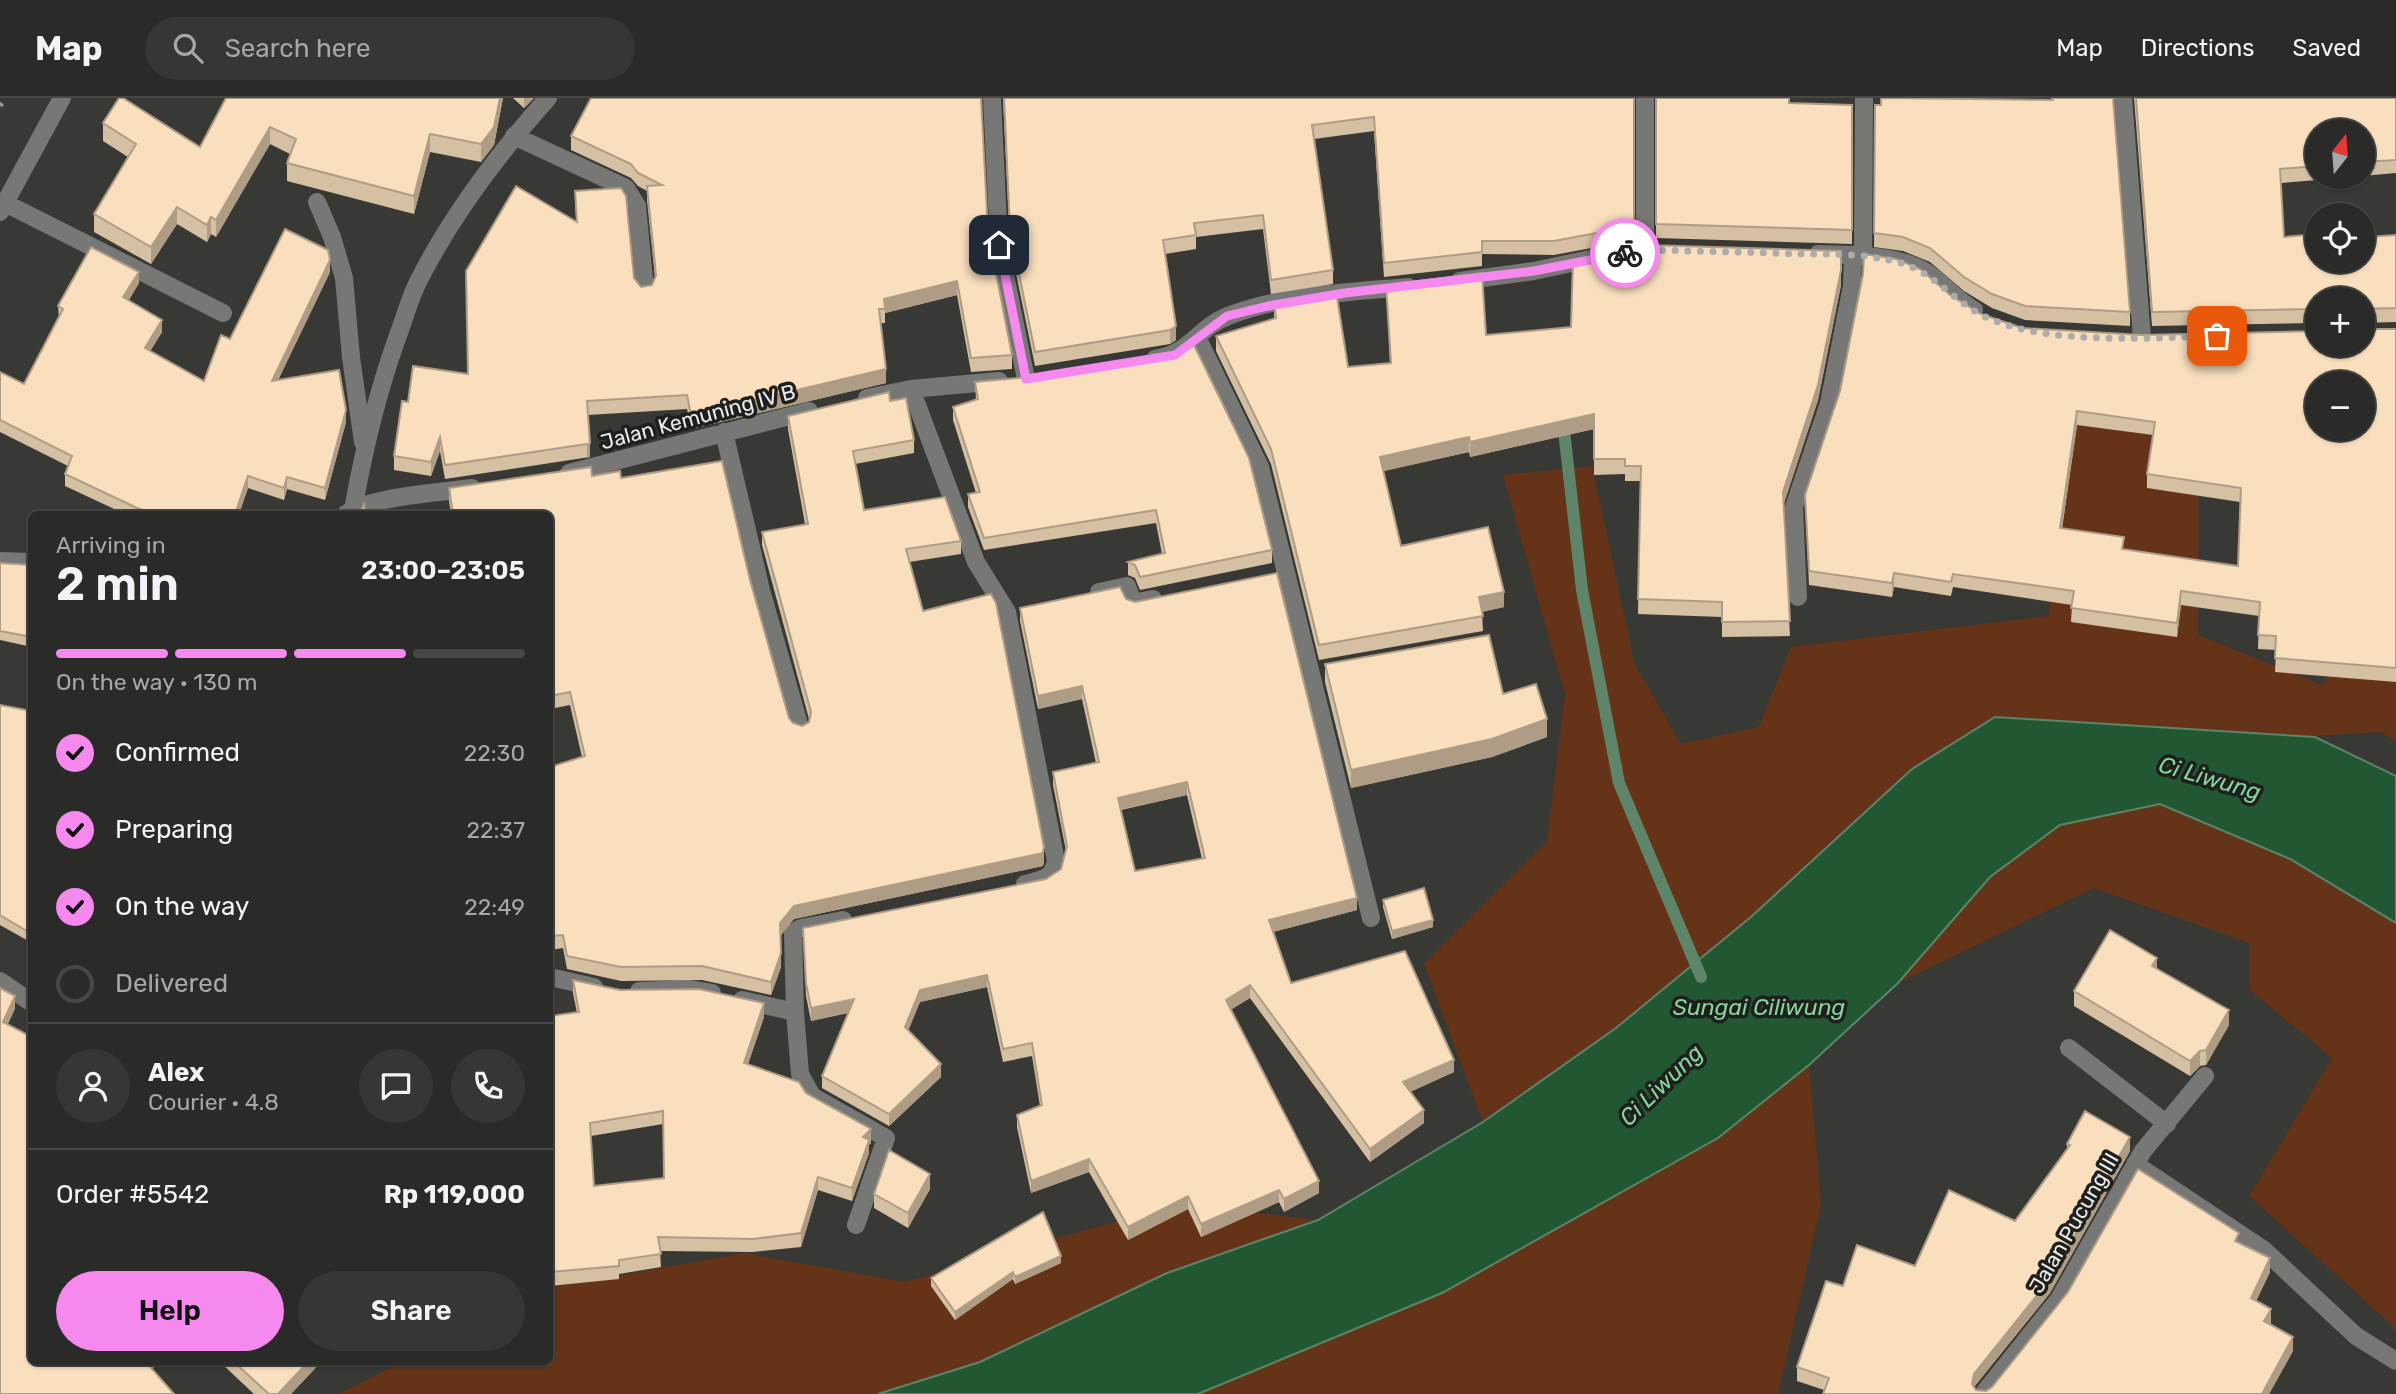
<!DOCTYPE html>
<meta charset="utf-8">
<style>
:root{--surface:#2a2a28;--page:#363634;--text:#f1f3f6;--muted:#a5a7a8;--line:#464645;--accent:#f589ee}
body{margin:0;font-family:Rubik,sans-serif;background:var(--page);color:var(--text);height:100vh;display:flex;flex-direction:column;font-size:26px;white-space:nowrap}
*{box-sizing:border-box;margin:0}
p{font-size:23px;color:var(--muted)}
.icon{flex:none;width:38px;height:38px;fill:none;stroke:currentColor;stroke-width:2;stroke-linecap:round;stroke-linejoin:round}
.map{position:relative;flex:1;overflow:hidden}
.drawer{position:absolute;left:28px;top:413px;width:525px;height:854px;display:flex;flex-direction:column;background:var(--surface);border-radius:10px;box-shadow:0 2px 5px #0004,0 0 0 2px var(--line)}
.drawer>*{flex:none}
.needle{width:46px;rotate:17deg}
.controls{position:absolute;left:2305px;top:21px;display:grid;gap:14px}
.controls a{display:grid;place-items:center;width:70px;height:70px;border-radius:50%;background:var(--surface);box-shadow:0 2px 5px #0004,0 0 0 2px var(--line);font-size:35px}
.pin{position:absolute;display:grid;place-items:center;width:60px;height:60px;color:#fff;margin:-30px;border-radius:14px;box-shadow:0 4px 10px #0006}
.courier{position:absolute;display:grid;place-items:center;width:70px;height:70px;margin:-35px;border:5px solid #f589ee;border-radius:50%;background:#fff;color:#222;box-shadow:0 2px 9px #0007}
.overview em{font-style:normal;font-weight:600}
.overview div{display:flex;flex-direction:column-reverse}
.overview{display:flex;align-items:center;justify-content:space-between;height:119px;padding:0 28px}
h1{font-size:46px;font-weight:600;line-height:52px}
.bar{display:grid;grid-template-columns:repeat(4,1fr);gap:10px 7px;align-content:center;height:84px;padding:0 28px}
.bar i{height:9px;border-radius:5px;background:var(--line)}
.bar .active{background:var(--accent)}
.bar p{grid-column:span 4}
.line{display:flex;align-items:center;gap:18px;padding:0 28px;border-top:2px solid var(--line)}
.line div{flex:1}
.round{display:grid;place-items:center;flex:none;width:74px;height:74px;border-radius:37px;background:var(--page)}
ol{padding:0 28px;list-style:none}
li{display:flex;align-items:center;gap:21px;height:77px}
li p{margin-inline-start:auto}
li .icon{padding:7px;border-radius:50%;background:var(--accent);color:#111;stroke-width:4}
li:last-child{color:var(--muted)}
li i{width:38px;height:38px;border:4px solid var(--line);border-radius:50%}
.button{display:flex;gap:14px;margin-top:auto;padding:14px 28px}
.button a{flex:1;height:80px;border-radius:42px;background:var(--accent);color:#111;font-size:28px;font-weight:600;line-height:80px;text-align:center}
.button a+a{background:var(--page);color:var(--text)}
header{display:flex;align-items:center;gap:42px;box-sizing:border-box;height:98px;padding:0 35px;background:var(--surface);border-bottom:2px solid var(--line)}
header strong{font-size:33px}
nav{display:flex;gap:38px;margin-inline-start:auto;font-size:24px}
.search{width:490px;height:63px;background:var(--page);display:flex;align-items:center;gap:18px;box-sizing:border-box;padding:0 24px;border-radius:38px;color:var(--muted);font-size:26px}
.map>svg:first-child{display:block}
.green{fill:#653418}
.water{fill:#215833;stroke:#5e846a;stroke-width:2}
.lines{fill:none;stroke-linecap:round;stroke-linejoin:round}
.stream{stroke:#5e846a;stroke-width:12}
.minor{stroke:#777776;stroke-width:18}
.rail{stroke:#989896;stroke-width:5;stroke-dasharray:3.5 7;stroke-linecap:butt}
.wall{fill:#d6c0a3;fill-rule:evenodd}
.shaded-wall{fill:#ae9c85}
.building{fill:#f9dfbe;stroke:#ae9c85;stroke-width:2;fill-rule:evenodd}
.done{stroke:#acacaa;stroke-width:7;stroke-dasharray:0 12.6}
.route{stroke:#f589ee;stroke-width:9}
.labels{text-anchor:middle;stroke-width:7;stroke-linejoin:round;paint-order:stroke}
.street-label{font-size:21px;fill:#ebebe9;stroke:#1f1f1e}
.water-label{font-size:23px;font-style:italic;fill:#84d599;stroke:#1f1f1e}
</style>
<header>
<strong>Map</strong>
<div class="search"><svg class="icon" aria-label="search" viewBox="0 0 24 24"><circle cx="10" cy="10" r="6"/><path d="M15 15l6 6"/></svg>Search here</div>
<nav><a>Map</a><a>Directions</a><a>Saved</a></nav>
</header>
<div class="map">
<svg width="2396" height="1296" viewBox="0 0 2396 1296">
<rect width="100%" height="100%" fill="#383835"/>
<path class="green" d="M2082 270 2199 279 2198 537 2322 587 2346 551 2396 562V643L2381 634 2313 638 2227 635 1995 619 1912 671 1744 824 1616 930 1483 1024 1424 866 1547 744 1565 596 1503 377 1592 368 1635 567 1681 646 1759 629 1791 549 2048 518Z
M2160 706 2290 761 2396 825V1235L2392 1227 2249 1098 2332 960 2250 892 2249 845 2094 790 1898 885 1990 779 2060 727Z
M1809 967 1821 1107 1778 1296H1198L1442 1195 1715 1041Z
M1177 1106 1318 1122 1167 1175 980 1264 881 1296H339L402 1264H550V1190L744 1155 905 1184Z"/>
<path class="water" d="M1995 619 2315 639 2396 678V825L2290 761 2160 706 2060 727 1990 779 1898 885 1809 967 1718 1040 1442 1195 1198 1296H878L980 1264 1167 1175 1318 1122 1483 1024 1616 930 1752 818 1912 671Z"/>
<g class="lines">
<path class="stream" d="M1563 324 1582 492 1619 685 1701 879"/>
<path class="minor" d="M992 0 999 147 1026 281
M2123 0 2142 240
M514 38 626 90 637 108 645 192
M317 104 332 139 344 180 351 259 363 344
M5 105 223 215
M0 114 62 0
M1645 151V0
M1818 156C1851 157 1897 156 1926 174 1943 185 1956 202 1974 212
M1863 159 1864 0
M1460 183 1534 173 1595 160
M1197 239 1260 369 1371 820
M1155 261C1192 255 1197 230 1228 218 1280 197 1352 194 1408 189
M911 291 976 464 1007 514 1056 763C1053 781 1041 782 1025 786
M867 300 911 291 999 283
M724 334 761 492 800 630
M569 375 809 313
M353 412C364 350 378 291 400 232 406 215 411 197 419 182 453 115 498 56 548 0
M346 416C372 398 439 395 472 390
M0 463 32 464
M1099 494 1127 488 1133 505 1153 501
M1798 499 1794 409 1829 305 1852 188 1853 157
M550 879 594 889
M0 883 32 905
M639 893 688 891 712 895
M742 902 795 914 793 835 801 830 843 822
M795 914 800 976 812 998 886 1040 856 1127
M2069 950 2167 1026
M2135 1066 2264 1152 2356 1238 2396 1263
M1983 1296 2059 1201 2143 1053 2205 978"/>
<path class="rail" d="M0 8 5 0"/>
</g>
<path class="wall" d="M226 0H503L494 47 481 64 430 54 414 116 287 83V65L290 56 270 46 216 139 211 136 207 144 177 126 151 166 94 134V116L128 59 103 43V25L200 49Z
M513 0H534L524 10Z
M1003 0H1634V142L1554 157 1482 156V168L1384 179 1374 33 1314 41 1333 172V186L1271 196 1263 131 1196 139V151L1165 156 1176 242 1170 246 1035 268 1010 146Z
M1656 0 1789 6 1852 7V146L1656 140Z
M2051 0H2113L2130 214V228L2025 222 1992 210 1964 193 1930 164 1903 153 1874 149 1875 7 2051 2Z
M2134 0H2396V75L2362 78V33H2317V79H2355L2281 85 2284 139H2368L2396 137V224L2362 225V201H2317V225L2152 228Z
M571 38 988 134 1012 257V271L971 274 957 197 885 215V225H881L886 285 691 331 687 311 588 317 590 359 445 381 440 353 431 378 394 372V358L408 304 468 276 576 123 575 93 641 189 652 187 655 180 647 102V93L638 88 631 80 571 52Z
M330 174 278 282 346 324 325 402 287 391 284 402 248 390 239 416H125L65 388V376L68 368 0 334V274L24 286 59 220 58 208 139 185 129 202 162 234 150 253 204 283 230 241Z
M1386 187 1486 237 1571 229 1841 187 1818 302 1783 407 1790 538 1722 539V519L1638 516 1640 383H1625V376L1594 377V331L1470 359 1469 354 1383 373 1401 448 1504 509 1482 514 1483 533 1319 562 1271 366 1216 253V238L1274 221V204L1348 269 1390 265Z
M1950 197 1981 216 2022 230 2142 237 2396 231V584L2275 574 2276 552 2258 551 2259 518 2181 507 2177 539 2071 524 2072 507 1953 489 1951 498 1894 489 1892 499 1809 487 1805 397ZM2077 327 2153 337 2147 376V390L2240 404 2238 468 2124 451 2062 431Z
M975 284 1272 452V465L1140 492 1135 480 1128 477V464L1162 456 1156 425 984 452 968 409V396L976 395 953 322V309L976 302Z
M890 303 914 342V355L855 366 864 412 961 443V456L909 464 923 513 1044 763 1043 768 794 821 780 838 781 869 771 897 702 882 621 883 567 871 563 850 550 852V669L582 659 570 607 550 611V416H451L449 403V390L592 378 621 380 750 482 789 620 793 625 802 628 809 624V621L762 447V434L805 426 788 331V318Z
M0 465 32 467V549L0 542Z
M1126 501 1357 812 1273 834 1291 885 1454 974 1410 994 1424 1025 1370 1064 1250 900 1231 911 1319 1095 1284 1114 1279 1104 1201 1139 1188 1111 1128 1142 1089 1074 1031 1095 1017 1029V1017L1040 1008 1032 958 1003 964 987 889 920 904 908 932 941 979 889 1028 822 990V978L848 915 811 923 806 898 803 830 1046 781 1061 771 1066 753 1053 687V674L1096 665 1082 601 1038 611 1020 523V510ZM1187 697 1202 761 1135 773 1121 712Z
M1325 566 1503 596 1547 639 1492 659 1351 690 1325 584Z
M0 607 32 613V845L0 827Z
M1383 802 1433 829 1392 841 1383 809Z
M2157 871 2229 927 2206 967 2200 968 2190 978 2074 908V893Z
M573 882 764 919 748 966 806 995 871 1045 869 1047V1055L852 1103 818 1092 801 1149 753 1154 660 1153 661 1169 619 1176V1181L550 1188V918L577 915 573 895ZM663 1026 664 1080 594 1088 591 1038Z
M2067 1046 2130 1053 2050 1195 1974 1289 1976 1292 1986 1293 2239 1145 2270 1174 2256 1203 2271 1225 2270 1227 2293 1253 2269 1296 1824 1292 1797 1283V1269L1843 1188 1915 1168 2015 1123 2067 1052Z
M930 1091 908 1130 874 1110V1096Z
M1061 1165 1015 1186 1013 1181 955 1222 931 1188V1180Z
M220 1264H321L291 1296H254Z"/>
<path class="shaded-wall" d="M500 0H503L494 47 481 64V46Z
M524 0H534L524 10Z
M270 29V46L216 139V122Z
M430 36V54L414 116V98Z
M177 109V126L151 166V149Z
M211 119V136L207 144V127Z
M1841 153V187L1818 302 1783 409V394Z
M330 162V174L272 295V283Z
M139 174V185L123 211V199Z
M957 183V197L885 215 884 201Z
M162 222V234L145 262V250Z
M1176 228V242L1170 246V232Z
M886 271V285L691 331V317Z
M346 312V324L325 402V390Z
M2077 313V327L2060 444V430Z
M1594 316V331L1470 359V344Z
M440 339V353L431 378V364Z
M1469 339V354L1380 374V359Z
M590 345V359L587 360V346Z
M248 378V390L239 416H235Z
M287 379V391L284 402V390Z
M1894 475V489L1892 499V485Z
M2181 493V507L2177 539V525Z
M1504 494V509L1479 514V499Z
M1082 588V601L1038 611V598Z
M1547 621V639L1492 659 1351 690V672Z
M1187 684V697L1118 712V700Z
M1044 749V763L1043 768 794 821 780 839V825L794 808Z
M1357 800V812L1269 835V822Z
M1433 822V829L1392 841V833Z
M781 855V869L771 897V884Z
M2157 860V875L2152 868Z
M987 877V889L920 904 905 941V929L920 892Z
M1250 887V900L1226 915V902Z
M15 898V911L3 937V924Z
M854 901V913L811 923V910Z
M764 905V919L744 978V965Z
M2229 912V927L2206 967V952Z
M2200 953V968L2190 978V963Z
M1454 962V974L1403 997V984Z
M941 966V979L889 1028V1016Z
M1424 1012V1025L1370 1064V1051Z
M871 1031V1045L869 1047V1055L852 1103V1090L863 1039Z
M2130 1039V1053L2050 1195 1974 1289 1972 1286 1974 1276Z
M1089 1061V1074L1031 1095V1083Z
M930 1076V1091L908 1130V1115Z
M818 1079V1092L801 1149V1135Z
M1319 1083V1095L1284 1114V1101Z
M1279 1092V1104L1201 1139V1126Z
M1188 1098V1111L1128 1142V1129Z
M1061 1158V1165L1015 1186V1179Z
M2270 1160V1174L2251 1214V1200Z
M1013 1174V1181L955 1222V1214Z
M2271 1211V1225L2264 1237V1223Z
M2293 1239V1253L2269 1296H2262Z
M146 1264H159L146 1277Z
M308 1264H321L291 1296H278Z"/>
<path class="building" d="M119 0H123L200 49 226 0H500L494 29 481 46 430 36 414 98 287 65 296 41 270 29 216 122 211 119 207 127 177 109 151 149 94 116 136 46 103 25Z
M591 0H981L988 134 1012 257 971 260 957 183 884 201 885 211H879L886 271 691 317 687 297 587 303 590 345 587 346 445 367 440 339 431 364 394 358 402 303 408 304 413 268 468 276 466 173 516 88 577 124 575 93 621 90 626 98 634 180 641 189 652 187 656 177 647 88 662 87 638 75 631 66 571 38Z
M1004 0H1634V128L1554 143H1482V154L1384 165 1374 19 1312 27 1333 172 1271 182 1263 117 1194 125 1196 137 1163 142 1176 228 1170 232 1035 254 1010 132Z
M1656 0H1789V5L1852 7V132L1656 126Z
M1881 0 2053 2V0H2113L2130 214 2025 208 1992 196 1964 179 1930 150 1903 139 1874 135 1875 7H1881Z
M2136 0H2396V62L2362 64V33H2317V68L2280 71 2284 139 2317 136V163H2362V133H2367L2368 139 2396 137V210L2362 211V201H2317V211L2152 214Z
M285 131 328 152 330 162 272 283 339 272 346 312 325 390 287 379 284 390 248 378 235 416H155L137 410 65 376 72 358 0 322V274L24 286 63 211 58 208 91 149 139 174 123 199 162 222 145 250 204 283 221 237 230 241Z
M1646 147 1841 153V172L1818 287 1783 394 1790 523 1722 524V504L1638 501 1641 368H1625V361H1594V316L1470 344 1469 339 1380 359 1401 448 1488 429 1504 494 1479 499 1483 518 1319 547 1271 351 1216 238 1276 220 1274 204 1336 193 1348 269 1391 265 1386 187 1482 175 1486 237 1571 229 1573 162Z
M1864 156 1896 161 1920 171 1950 197 1981 216 2022 230 2142 237 2317 233V247H2362V231H2396V570L2275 560 2276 538 2258 537 2260 504 2181 493 2177 525 2071 510 2074 493 1953 476 1951 484 1894 475 1892 485 1809 473 1805 397 1840 293 1863 176ZM2317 285H2362V331H2317ZM2077 313 2155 324 2147 376 2241 390 2238 468 2122 451 2124 439 2060 430Z
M1194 247 1249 360 1272 452 1140 479 1135 467 1128 464 1165 455 1156 412 984 440 968 396 980 394 953 309 978 301 975 284 1028 279 1177 255Z
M889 294 890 303 906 300 914 342 853 353 864 412 945 399 961 443 906 451 923 513 991 496 996 505 1044 749 1043 755 794 808 780 825 781 855 771 884 702 868 621 869 567 858 563 837 550 838V669L585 658 570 594 550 598V416H453L449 390 591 369 592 378 620 373 621 380 722 363 750 482 789 620 793 625 802 628 809 624 811 614 762 434 808 426 788 318Z
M364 406 366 416H360Z
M0 465 32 467V539L0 533Z
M1277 475 1357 800 1269 822 1291 885 1405 853 1454 962 1403 984 1424 1012 1370 1051 1250 887 1226 902 1319 1083 1284 1101 1279 1092 1201 1126 1188 1098 1128 1129 1089 1061 1031 1083 1017 1017 1042 1007 1032 945 1003 951 987 877 920 892 905 929 941 966 889 1016 822 978 854 901 811 910 806 885 803 830 1046 781 1061 771 1067 748 1053 674 1099 664 1082 588 1038 598 1020 510 1120 489 1126 501 1135 504ZM1187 684 1205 760 1135 773 1118 700Z
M1489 537 1503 596 1536 586 1547 621 1492 641 1351 672 1325 566Z
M0 607 32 613V836L0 817Z
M1424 790 1433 822 1392 833 1383 802Z
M2110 832 2157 860 2152 868 2229 912 2206 952 2200 953 2190 963 2074 893Z
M573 882 620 892 699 891 764 905 744 965 799 984 806 995 871 1031 863 1039 869 1042 852 1090 818 1079 801 1135 753 1141 658 1139 661 1156 619 1162V1168L550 1174V918L579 914ZM663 1013 664 1080 594 1088 590 1025Z
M0 890 15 898 3 924 32 939V1264H146L174 1296H0Z
M2085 1013 2130 1039 2050 1181 1974 1276 1972 1286 1976 1292 1986 1293 1992 1289 2068 1194 2138 1071 2239 1135 2235 1143 2270 1160 2251 1200 2271 1211 2264 1223 2293 1239 2262 1296H1823L1829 1280 1797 1269 1826 1183 1843 1188 1857 1147 1915 1168 1949 1092 2015 1123 2070 1047 2067 1046Z
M889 1052 930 1076 908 1115 874 1096Z
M1043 1114 1061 1158 1015 1179 1013 1174 955 1214 931 1180Z
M234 1264H308L278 1296H269Z"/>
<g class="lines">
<path class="done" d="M1625 155 1645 152C1695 153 1745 154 1795 156 1829 156 1867 155 1901 165 1936 175 1956 207 1990 221 2051 247 2150 240 2217 238"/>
<path class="route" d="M999 147 1026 281 1175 257 1227 218 1268 208 1345 195 1534 173 1625 155"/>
</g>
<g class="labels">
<g class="street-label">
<text transform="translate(698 319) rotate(-15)" y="7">Jalan Kemuning IV B</text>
<text transform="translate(2074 1125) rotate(-60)" y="7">Jalan Pucung III</text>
</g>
<g class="water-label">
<text transform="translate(2210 680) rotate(16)" y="8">Ci Liwung</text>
<text x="1759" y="917">Sungai Ciliwung</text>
<text transform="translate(1661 987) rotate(-44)" y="8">Ci Liwung</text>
</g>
</g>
</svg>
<div class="controls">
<a><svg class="needle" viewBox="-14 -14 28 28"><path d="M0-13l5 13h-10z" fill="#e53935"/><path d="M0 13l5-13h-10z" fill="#a5a7a8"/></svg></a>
<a><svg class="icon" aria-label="locate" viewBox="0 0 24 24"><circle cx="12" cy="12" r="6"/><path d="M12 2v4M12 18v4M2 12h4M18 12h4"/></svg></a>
<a>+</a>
<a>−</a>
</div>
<div class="pin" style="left:2217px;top:238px;background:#ea580c"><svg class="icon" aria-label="bag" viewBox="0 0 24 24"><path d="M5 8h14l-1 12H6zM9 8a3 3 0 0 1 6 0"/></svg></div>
<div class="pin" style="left:999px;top:147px;background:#1f2937"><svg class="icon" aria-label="home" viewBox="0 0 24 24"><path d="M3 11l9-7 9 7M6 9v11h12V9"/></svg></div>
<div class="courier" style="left:1625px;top:155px"><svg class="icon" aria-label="bike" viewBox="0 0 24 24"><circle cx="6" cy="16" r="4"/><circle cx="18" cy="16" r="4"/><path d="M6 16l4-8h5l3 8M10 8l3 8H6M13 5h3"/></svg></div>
<section class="drawer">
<div class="overview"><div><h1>2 min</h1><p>Arriving in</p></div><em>23:00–23:05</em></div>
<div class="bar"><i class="active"></i><i class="active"></i><i class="active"></i><i></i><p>On the way · 130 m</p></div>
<ol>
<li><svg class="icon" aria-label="check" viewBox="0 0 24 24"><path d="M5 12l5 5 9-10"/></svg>Confirmed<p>22:30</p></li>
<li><svg class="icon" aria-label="check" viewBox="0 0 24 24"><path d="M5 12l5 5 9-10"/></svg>Preparing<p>22:37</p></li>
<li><svg class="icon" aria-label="check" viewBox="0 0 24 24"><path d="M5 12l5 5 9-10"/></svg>On the way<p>22:49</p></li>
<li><i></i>Delivered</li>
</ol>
<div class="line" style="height:126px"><a class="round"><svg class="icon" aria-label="person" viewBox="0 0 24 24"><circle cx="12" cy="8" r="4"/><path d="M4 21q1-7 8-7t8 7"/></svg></a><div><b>Alex</b><p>Courier · 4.8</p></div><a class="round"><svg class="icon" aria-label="chat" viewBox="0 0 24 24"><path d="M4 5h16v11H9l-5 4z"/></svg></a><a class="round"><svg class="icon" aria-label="phone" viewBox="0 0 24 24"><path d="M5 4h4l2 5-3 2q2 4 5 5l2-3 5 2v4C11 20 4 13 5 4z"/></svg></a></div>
<div class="line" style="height:91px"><div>Order #5542</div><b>Rp 119,000</b></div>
<div class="button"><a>Help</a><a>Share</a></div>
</section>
</div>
